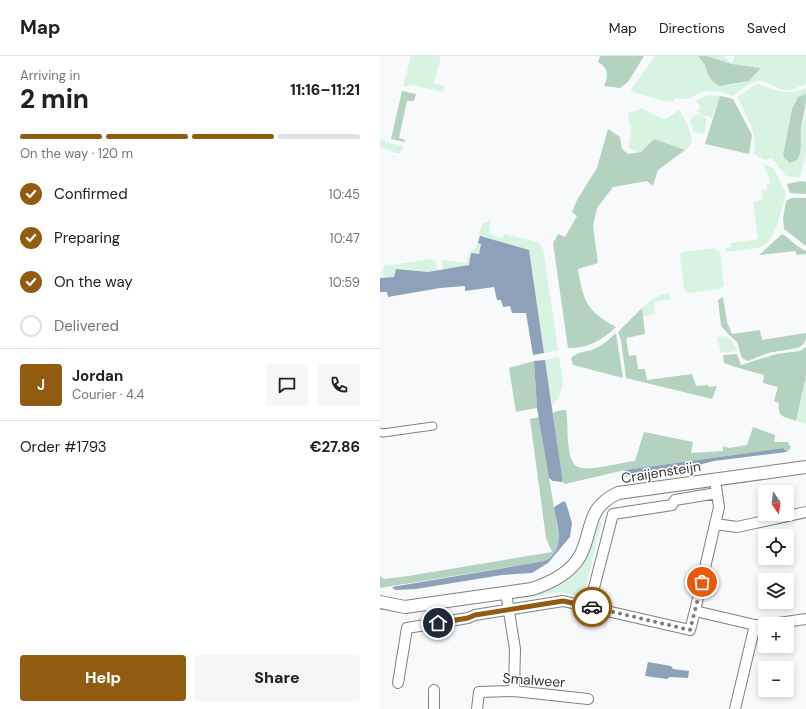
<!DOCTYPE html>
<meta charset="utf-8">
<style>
:root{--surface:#fff;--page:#f6f6f6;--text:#202124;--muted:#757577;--line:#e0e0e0;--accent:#915c0f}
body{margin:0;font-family:"DM Sans",sans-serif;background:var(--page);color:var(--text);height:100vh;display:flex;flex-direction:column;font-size:15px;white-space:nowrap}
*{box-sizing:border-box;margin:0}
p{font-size:13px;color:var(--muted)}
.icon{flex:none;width:22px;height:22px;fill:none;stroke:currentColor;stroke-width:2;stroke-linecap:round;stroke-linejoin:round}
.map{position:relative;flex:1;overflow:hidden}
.panel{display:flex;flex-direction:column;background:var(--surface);width:380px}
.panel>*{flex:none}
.needle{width:26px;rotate:166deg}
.controls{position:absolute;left:378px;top:429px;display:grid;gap:8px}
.controls a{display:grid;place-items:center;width:36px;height:36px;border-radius:4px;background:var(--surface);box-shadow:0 2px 6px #0003;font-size:20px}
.pin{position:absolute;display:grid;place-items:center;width:34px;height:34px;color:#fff;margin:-17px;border:2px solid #fff;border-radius:50%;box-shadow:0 1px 4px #0007}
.courier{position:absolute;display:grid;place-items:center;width:40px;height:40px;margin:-20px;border:3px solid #915c0f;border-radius:50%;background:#fff;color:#222;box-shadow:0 1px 5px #0007}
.summary em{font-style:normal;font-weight:800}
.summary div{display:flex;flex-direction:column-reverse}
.summary{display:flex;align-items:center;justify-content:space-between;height:68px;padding:0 20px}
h1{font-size:26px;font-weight:800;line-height:30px}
.bar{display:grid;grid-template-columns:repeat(4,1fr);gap:6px 4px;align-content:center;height:48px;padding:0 20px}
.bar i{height:5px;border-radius:3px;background:var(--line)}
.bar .on{background:var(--accent)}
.bar p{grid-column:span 4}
.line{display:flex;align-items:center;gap:10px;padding:0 20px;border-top:1px solid var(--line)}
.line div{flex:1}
.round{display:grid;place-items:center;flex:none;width:42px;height:42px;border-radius:4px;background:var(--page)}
ol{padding:0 20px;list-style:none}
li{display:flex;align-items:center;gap:12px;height:44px}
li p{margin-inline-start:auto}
li .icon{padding:4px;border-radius:50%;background:var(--accent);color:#fff;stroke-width:4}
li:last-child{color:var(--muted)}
li i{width:22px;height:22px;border:2px solid var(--line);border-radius:50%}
.primary-button{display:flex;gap:8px;margin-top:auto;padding:8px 20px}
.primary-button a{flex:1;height:46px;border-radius:4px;background:var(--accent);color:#fff;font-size:16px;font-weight:800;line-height:46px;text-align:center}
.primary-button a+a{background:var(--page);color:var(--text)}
header{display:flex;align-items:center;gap:24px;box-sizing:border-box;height:56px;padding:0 20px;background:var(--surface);border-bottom:1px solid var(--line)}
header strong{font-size:19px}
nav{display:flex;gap:22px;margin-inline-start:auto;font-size:14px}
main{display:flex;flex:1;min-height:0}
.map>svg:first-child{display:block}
.green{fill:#d7f4e2}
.forest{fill:#b3d2bf}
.water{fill:#8da2ba}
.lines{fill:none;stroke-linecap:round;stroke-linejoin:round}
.pedestrian-casing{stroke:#808182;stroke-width:9}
.minor-casing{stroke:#808182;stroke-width:12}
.tertiary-casing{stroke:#808182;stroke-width:14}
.pedestrian{stroke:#fff;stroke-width:7}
.minor{stroke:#fff;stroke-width:10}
.tertiary{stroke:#fff;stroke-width:12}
.done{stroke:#797a7a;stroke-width:4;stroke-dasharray:0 7.2}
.route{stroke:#915c0f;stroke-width:5}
.labels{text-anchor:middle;stroke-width:3;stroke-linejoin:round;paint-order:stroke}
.street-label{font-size:14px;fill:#343535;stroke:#fff}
</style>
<header>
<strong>Map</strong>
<nav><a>Map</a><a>Directions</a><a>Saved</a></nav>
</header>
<main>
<section class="panel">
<div class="summary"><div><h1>2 min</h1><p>Arriving in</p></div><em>11:16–11:21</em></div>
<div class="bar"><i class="on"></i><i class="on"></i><i class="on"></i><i></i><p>On the way · 120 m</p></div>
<ol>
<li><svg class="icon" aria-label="check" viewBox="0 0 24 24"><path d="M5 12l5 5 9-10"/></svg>Confirmed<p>10:45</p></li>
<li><svg class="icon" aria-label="check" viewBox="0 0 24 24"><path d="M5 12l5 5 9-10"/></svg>Preparing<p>10:47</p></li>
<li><svg class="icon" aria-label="check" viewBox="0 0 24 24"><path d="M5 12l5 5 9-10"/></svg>On the way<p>10:59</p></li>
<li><i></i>Delivered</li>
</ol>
<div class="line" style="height:72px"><b class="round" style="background:var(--accent);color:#fff">J</b><div><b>Jordan</b><p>Courier · 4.4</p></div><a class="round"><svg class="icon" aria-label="chat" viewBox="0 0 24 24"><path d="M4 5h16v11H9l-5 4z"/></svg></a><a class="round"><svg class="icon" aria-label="phone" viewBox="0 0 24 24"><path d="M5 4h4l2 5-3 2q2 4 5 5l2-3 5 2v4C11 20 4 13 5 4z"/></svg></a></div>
<div class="line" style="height:52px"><div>Order #1793</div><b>€27.86</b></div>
<div class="primary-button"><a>Help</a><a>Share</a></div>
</section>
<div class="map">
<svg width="426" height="653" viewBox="0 0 426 653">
<rect width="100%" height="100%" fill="#f8f9fa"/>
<path class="green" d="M31 0H61L54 27 65 30 63 36 29 28 28 31 23 30Z
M275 0H318L325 9 328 19 347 30 369 25 381 12 352 8 327 0H344L352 8 354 0H426V28C420 30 414 34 408 34 397 35 388 24 378 25 368 26 361 35 353 40L342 36 324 35 307 43 295 42 293 46 281 44 250 35Z
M377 28C394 34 408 40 426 32V38L418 41 412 53 403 99 407 106 421 93V74L426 57V96L420 122 406 120 392 102 385 104 374 98C378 76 366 60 357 41Z
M329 39 340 40 332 62 320 59 317 55 321 51 316 45Z
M262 52 284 64 299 54C303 60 314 79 311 87 310 90 307 92 305 94L274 83 261 96C256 97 253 95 249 91 248 86 252 79 251 74 251 67 247 65 249 57Z
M316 58 327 63 324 78 313 76 310 64Z
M0 83 5 84V86L23 90 21 97H16L0 91Z
M383 107 394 113 406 138C401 152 397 185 381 191 371 194 358 194 347 196L345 192 351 191V187L378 183 373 146 383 143 381 134 387 133V128L391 127Z
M111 164 109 177 122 183 124 178 158 186 163 192 178 294 164 297 149 194 102 188C95 212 85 210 63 214L61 204 87 207 89 196 96 192 102 168Z
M334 192 340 196 344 229 340 233 308 237 304 233 300 200 302 196Z
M52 203 56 206 58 214 48 216 16 213 15 221 5 222 2 214 4 210Z
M289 237 291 243 274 246 275 258 263 261 262 252C271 244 277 239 289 237Z
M346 280 352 285 357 295 341 297 337 281Z
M179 301C182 321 188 334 172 349L165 304Z
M426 320V368L416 365Z
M217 465 222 466 203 541 181 536 133 544C140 537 153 538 163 536 171 534 178 529 185 524 206 507 210 491 217 465Z"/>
<path class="forest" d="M220 0H264L248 26 240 32 224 30C229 19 228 12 218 6Z
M318 0H327L352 8 381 12 369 25 340 30 333 26 328 19 325 9Z
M22 35 36 38 34 45H27L19 82 25 84 24 86 11 83Z
M426 38C426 53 423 59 421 73 420 84 423 94 417 104L410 107 405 103 403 99 412 53 418 41Z
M340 40 353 43 372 79 369 98 325 88Z
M228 73 240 81 242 93 248 98 261 96 274 83 305 94 278 114 273 130 267 125 233 131 217 152 213 170 218 207 198 213C203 244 206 255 236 271 221 285 209 292 188 292L173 187 178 178 185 181 197 160 192 156 197 144 217 112Z
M421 125 426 126V138L410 137 407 128Z
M411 142H426V190L404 173 403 163 406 145Z
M402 178C411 183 416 191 426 195V198L417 199 415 195 379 199Z
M343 241 347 266 352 278 380 274 382 284 426 277C426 285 425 289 417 292L388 297 368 305 362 302 357 286 348 278 341 270 338 244Z
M262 252 265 278 246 282 249 300 256 299 258 313H265L267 324 312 318 316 330 328 329 329 331 337 330 332 343 246 322 241 284 238 276Z
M236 277 243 322 193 309 191 302C197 296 204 296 212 294 221 290 229 284 236 277Z
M426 291V320L416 365C404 360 397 362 399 347L394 345 398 331 383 327 384 319C371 315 357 312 344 307L343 299 357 298 361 309 396 298 420 295Z
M154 305 157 352 136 356 129 312Z
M183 354H186C188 365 187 375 188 385 189 393 189 402 195 409 203 418 241 406 255 405L264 376 313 386 311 397 343 395V390L349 392 367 389 373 371 395 379 394 386H408L411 392 407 396 403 392 245 414 185 428 182 426 173 358 174 356Z
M159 361 180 488 177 495 165 505 0 532V520L4 523 28 520 172 496 166 482 150 363Z"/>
<path class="water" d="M100 180 149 194 164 297 153 299 146 257H132L130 250 123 251 121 244H117L114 231 85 235V230L60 232 8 241 7 236H0V222L14 221 16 213 48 216 89 209 91 197 99 198 101 188 98 187Z
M165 304 182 421V426L173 425 169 422 157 352 154 305Z
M403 392 407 396 334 405 311 411 264 416 246 421 245 414Z
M184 445 186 447 192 467 190 481 168 507 152 517 122 519 36 533 15 534 12 531 165 505C187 491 177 474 174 451Z
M268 606 291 610 293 613 309 615 308 622 290 621 287 623 265 620Z"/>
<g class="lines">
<g class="pedestrian-casing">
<path id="pedestrian" d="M0 376 3 377 53 370"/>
</g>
<g class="minor-casing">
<path id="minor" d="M335 468 357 471 426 456
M126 537 135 593 134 635
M209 551 233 458 292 449 295 444 337 437
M315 555 339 451 336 431
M392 568 426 563
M18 627 27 572 88 562 95 559 183 545 310 574 315 555 375 569H385
M54 653V634
M97 653 99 636 134 635 208 643
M355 653 375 569"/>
</g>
<g class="tertiary-casing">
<path id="tertiary" d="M0 546 25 551 152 533C170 527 190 518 200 500 214 473 205 453 238 437L426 411"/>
</g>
<use href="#pedestrian" class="pedestrian"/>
<use href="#minor" class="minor"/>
<use href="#tertiary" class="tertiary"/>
</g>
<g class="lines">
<path class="done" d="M212 551 310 574 322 526"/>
<path class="route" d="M58 567 88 562 95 559 183 545 212 551"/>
</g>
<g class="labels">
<g class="street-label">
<text transform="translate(281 416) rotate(-9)" y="5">Craijensteijn</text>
<text transform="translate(154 624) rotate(4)" y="5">Smalweer</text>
</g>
</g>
</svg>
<div class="controls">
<a><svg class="needle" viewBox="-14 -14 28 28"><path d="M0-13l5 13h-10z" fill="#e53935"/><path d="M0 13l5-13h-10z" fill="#757577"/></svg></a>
<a><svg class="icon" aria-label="locate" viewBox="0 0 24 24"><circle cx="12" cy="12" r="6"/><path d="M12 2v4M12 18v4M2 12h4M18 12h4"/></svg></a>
<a><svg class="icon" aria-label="layers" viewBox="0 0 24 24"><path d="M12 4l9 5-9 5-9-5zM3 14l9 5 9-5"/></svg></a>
<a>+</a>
<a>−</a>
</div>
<div class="pin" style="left:322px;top:526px;background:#ea580c"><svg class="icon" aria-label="bag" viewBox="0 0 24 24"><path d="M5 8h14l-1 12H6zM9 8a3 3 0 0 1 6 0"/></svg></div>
<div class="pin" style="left:58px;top:567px;background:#1f2937"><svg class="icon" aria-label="home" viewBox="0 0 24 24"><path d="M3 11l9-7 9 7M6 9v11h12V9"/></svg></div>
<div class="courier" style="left:212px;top:551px"><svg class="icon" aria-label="car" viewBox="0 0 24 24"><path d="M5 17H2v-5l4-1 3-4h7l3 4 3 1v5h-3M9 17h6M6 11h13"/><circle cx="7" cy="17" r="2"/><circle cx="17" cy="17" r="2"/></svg></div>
</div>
</main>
